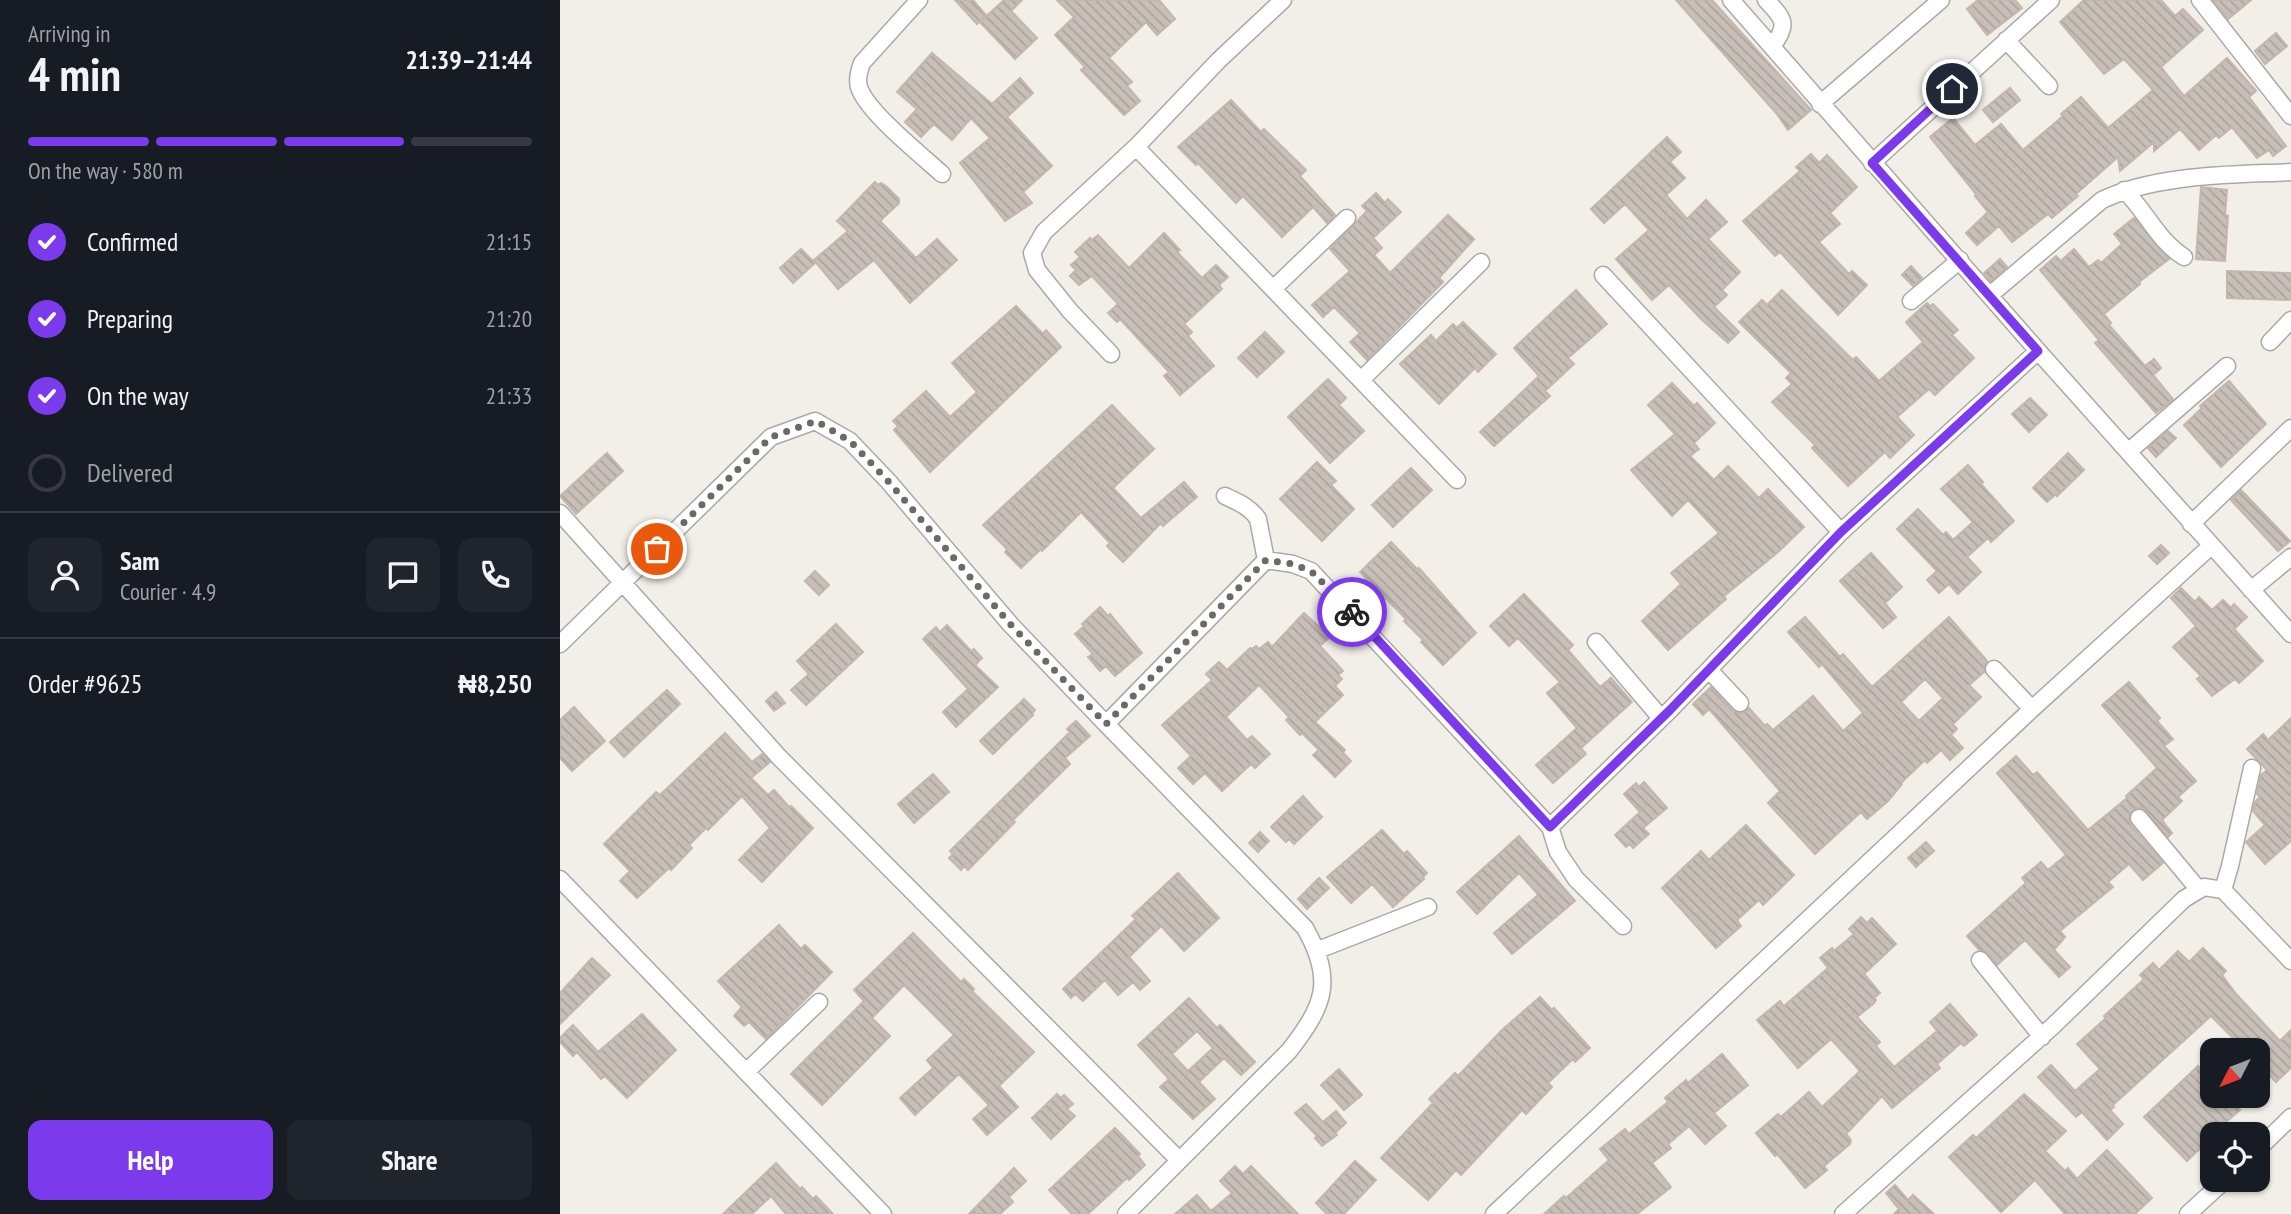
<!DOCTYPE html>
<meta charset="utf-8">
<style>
:root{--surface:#171b24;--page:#20242c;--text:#f1f3f6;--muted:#9ea1a6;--line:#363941;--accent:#7c3aed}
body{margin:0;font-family:"PT Sans Narrow",sans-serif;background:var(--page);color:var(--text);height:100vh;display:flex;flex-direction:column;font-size:26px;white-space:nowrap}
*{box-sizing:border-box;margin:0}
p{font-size:23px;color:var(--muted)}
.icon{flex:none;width:38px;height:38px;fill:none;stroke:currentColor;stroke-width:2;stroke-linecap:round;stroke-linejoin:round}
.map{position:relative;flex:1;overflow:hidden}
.sheet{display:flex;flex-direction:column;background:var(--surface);width:560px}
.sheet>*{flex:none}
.needle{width:46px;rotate:228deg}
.buttons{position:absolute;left:1640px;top:1038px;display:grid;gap:14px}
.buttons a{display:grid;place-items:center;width:70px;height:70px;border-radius:14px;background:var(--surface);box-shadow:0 2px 5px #0004;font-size:35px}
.pin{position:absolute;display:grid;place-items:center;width:60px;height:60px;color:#fff;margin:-30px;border:4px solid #fff;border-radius:50%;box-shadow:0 2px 7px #0007}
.courier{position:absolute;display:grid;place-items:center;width:70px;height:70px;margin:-35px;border:5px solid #7c3aed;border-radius:50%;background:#fff;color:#222;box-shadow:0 2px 9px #0007}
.headline em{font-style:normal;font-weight:600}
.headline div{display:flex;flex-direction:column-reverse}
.headline{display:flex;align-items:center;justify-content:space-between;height:119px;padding:0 28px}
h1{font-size:46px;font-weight:600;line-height:52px}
.bar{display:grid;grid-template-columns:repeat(4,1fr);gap:10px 7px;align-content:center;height:84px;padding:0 28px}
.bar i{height:9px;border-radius:5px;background:var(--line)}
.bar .current{background:var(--accent)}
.bar p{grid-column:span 4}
.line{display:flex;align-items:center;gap:18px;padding:0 28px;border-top:2px solid var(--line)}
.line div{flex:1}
.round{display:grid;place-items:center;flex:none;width:74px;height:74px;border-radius:14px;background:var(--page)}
ol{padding:0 28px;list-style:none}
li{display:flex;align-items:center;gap:21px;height:77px}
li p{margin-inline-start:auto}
li .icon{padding:7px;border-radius:50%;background:var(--accent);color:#fff;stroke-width:4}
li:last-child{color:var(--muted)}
li i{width:38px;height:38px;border:4px solid var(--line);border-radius:50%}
.primary-button{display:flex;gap:14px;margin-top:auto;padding:14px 28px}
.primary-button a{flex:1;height:80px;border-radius:14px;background:var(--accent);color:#fff;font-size:28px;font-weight:600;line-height:80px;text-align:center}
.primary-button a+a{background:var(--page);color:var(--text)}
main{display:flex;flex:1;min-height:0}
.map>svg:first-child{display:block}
.building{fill:url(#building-back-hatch);stroke:#c4b6ab;stroke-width:2;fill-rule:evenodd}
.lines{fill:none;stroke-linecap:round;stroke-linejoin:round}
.minor-casing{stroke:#a9a9a9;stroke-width:19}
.minor{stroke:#fff;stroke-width:16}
.done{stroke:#6b6a68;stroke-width:7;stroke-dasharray:0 12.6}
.route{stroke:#7c3aed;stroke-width:9}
</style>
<main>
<section class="sheet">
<div class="headline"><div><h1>4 min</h1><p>Arriving in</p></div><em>21:39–21:44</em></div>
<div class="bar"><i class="current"></i><i class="current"></i><i class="current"></i><i></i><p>On the way · 580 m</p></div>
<ol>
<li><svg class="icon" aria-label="check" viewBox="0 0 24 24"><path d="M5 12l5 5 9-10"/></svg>Confirmed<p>21:15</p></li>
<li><svg class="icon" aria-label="check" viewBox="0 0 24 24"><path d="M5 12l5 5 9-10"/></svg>Preparing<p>21:20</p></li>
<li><svg class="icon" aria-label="check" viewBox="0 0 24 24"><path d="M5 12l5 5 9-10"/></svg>On the way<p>21:33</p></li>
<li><i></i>Delivered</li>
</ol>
<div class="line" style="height:126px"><a class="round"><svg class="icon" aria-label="person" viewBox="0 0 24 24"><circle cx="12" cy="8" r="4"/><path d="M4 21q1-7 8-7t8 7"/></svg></a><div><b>Sam</b><p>Courier · 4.9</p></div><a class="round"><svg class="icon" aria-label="chat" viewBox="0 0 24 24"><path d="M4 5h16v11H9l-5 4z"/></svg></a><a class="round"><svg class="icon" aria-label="phone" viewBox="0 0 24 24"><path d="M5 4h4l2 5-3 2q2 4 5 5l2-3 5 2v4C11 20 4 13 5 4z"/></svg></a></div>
<div class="line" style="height:91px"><div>Order #9625</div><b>₦8,250</b></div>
<div class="primary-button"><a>Help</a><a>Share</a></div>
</section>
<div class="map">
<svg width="1731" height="1214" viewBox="0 0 1731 1214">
<defs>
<pattern id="building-back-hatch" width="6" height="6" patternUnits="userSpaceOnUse" patternTransform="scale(1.75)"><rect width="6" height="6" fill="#c7bfb8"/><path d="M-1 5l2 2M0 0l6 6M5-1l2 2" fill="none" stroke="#aba49e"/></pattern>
</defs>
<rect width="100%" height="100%" fill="#f2efe9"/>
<path class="building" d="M395 0H413L426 15 417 24Z
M444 0H462L451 11 477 38 455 59 420 22Z
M497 0H599L615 19 597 35 586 22 549 58 572 82 567 86 580 101 564 115 521 70 525 67 495 35 514 17Z
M1116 0H1152L1251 110 1228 130 1217 114Z
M1418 0H1455L1462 8 1427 35 1407 9Z
M1524 0H1601L1615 16 1623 9 1643 30 1601 67 1624 96 1667 58 1696 91 1689 97 1726 146 1713 156 1709 150 1697 158 1672 127 1659 138 1656 135 1639 150 1620 129 1594 151V142L1560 171 1558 157 1516 194 1518 196 1492 218 1488 214 1452 242 1439 226 1417 245 1406 233 1428 212 1415 196 1416 194 1370 137 1393 118 1415 145 1441 124 1463 150 1503 116 1501 114 1521 97 1548 128 1593 90 1564 59 1544 74 1500 22Z
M1653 0H1691L1668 19Z
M1716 33 1727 46 1705 64 1695 51Z
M372 53 432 104 460 78 473 93 447 117 492 166 463 192 472 203 445 221 400 163 430 138 411 118 392 140 374 124 361 137 345 122 357 109 337 92Z
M1450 88 1460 100 1433 122 1423 110Z
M671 100 701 132 704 129 746 170 740 176 775 215 767 223 753 207 722 237 683 196 676 203 638 163 636 165 618 147Z
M1107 137 1121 152 1110 162 1125 178 1106 195 1127 219 1146 200 1167 222 1148 239 1180 272 1162 290 1167 295 1154 307 1179 332 1168 343 1141 319 1109 285 1092 300 1056 259 1089 230 1065 204 1044 223 1031 209Z
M1251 154 1259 163 1267 155 1297 187 1270 213 1280 224 1259 242 1289 274 1292 271 1307 285 1278 315 1220 252 1215 256 1183 221 1240 171 1236 167Z
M315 182 318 185 321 183 326 186 339 199V203L320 221 356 258 377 239 397 260 350 303 314 260 278 289 254 260 288 231 277 221Z
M1641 187 1667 190 1665 215 1668 216 1665 261 1636 259Z
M816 193 825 203 828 199 841 212 813 238 822 248 814 255 830 273 888 215 914 239 879 278 883 282 807 360 790 342 800 333 774 307 763 317 752 305 790 271 770 249 807 211 802 206Z
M1574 218 1609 259 1579 282 1580 284 1544 314 1551 323 1549 325 1585 366 1594 359 1601 368 1593 375 1613 399 1596 413 1535 343 1539 340 1480 270 1496 256 1501 261 1514 249 1529 267 1538 260 1541 263 1562 244 1554 234Z
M604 233 620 250 617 252 642 278 656 265 668 277 659 285 662 289 624 324 632 332 628 336 654 366 620 395 604 376 609 372 560 319 557 322 548 313 558 304 532 276 519 285 510 276 516 270 511 265 520 257 515 252 530 238 532 240 538 235 569 268Z
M241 249 255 263 233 283 220 268Z
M1440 259 1447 267 1431 281 1424 273Z
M1351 266 1362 278 1353 286 1342 275Z
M1667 271 1731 273V300L1667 298Z
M1016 290 1047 324 1008 358 1014 364 985 391 990 396 934 446 920 432 979 376 954 348Z
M1222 290 1293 360 1296 357 1319 381 1363 342 1346 322 1367 303 1370 306 1373 304 1398 330 1392 335 1414 358 1375 395 1369 389 1337 417 1354 435 1330 458 1325 452 1288 486 1252 448 1255 445 1212 402 1232 384 1226 378 1231 373 1179 322 1202 300 1207 305Z
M456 306 483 334 486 330 501 347 370 472 334 430 338 426 333 421 366 391 390 417 417 392 392 363Z
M903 322 936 354 918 372 915 368 879 404 840 364 871 335 876 341 893 324 897 328Z
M705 332 724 352 697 377 678 358Z
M768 379 786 398 779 405 804 431 770 463 728 417Z
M1669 381 1706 424 1661 467 1624 425 1642 408 1640 406Z
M1112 383 1134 406 1137 403 1155 423 1134 443 1139 449 1130 456 1154 480 1168 466 1199 498 1208 489 1244 527 1217 553 1164 596 1166 599 1108 650 1082 621 1121 584 1111 573 1159 533 1128 500 1112 516 1071 470 1115 434 1088 405Z
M1470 398 1487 415 1469 432 1452 414Z
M552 405 594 449 553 488 581 518 624 482 637 497 603 526 601 523 563 562 547 546 550 543 521 512 482 551 481 549 461 568 445 552 447 549 423 525Z
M1608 431 1616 438 1596 457 1588 448Z
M47 453 63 471 16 514 0 496Z
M1508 453 1524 470 1497 496 1496 494 1487 502 1473 488Z
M757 462 776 481 771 485 794 509 762 541 720 499Z
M1408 465 1423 482 1421 484 1454 521 1431 542 1428 538 1407 557 1421 572 1398 594 1389 584 1379 593 1367 580 1377 571 1337 529 1358 509 1383 535 1386 532 1393 540 1413 522 1381 489Z
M851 468 872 490 833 527 812 505Z
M1681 490 1730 541 1718 551 1671 500Z
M831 542 858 570 859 568 916 633 883 665 861 642 863 640 844 621 846 619 800 572Z
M1601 545 1609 553 1597 564 1589 556Z
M1311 553 1342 587 1325 603 1336 617 1323 628 1280 581Z
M255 571 269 585 259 595 245 581Z
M1621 588 1635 602 1639 597 1652 610 1663 600 1671 608 1674 604 1687 617 1674 629 1703 661 1679 683 1675 679 1652 696 1637 679 1641 676 1613 647 1636 626 1611 598Z
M964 594 1013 645 1008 650 1040 687 1051 678 1072 702 1021 748 1026 754 993 783 976 765 1017 728 987 693 1000 682 958 638 949 646 930 626Z
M540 607 548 616 550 614 582 653 555 676 546 666 540 671 528 657 533 654 515 634 524 626 522 624Z
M744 613 770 637 760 646 783 671 778 675 782 679 775 686 783 695 755 722 785 750 783 753 791 761 775 777 753 755 759 750 742 733 740 735 726 720 729 717 699 685 666 717 687 740 692 736 710 754 695 768 691 764 662 791 645 773 633 784 618 768 631 756 602 725 652 680 646 674 659 662 667 670 690 648 692 649 696 646 699 649 708 642 712 647Z
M1245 617 1280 657 1283 654 1312 687 1389 617 1427 661 1424 667V672L1409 685 1421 697 1393 724 1397 729 1391 735 1403 748 1390 760 1381 750 1367 763 1365 760 1341 783 1342 784 1328 801 1307 819 1301 812 1255 854 1208 803 1220 791 1149 709 1143 715 1133 704 1151 687 1173 711 1182 713 1189 708 1205 726 1207 724 1213 730 1253 696 1283 731 1303 713 1262 664 1259 667 1228 632ZM1365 679 1383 698 1359 721 1341 702Z
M276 624 303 652 246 705 231 690 249 674 237 661Z
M387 625 411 651 414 649 422 658 415 665 438 687 396 727 383 712 408 689 363 639 376 627 380 632Z
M1569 682 1600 718 1597 721 1613 739 1604 746 1636 781 1618 797 1622 801 1602 820 1612 833 1608 837 1583 808H1577L1569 814 1571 825 1603 863 1583 880 1569 864 1548 882 1553 887 1500 931 1505 937 1494 950 1510 967 1499 977 1465 940 1437 965 1428 953 1419 950 1407 936 1466 883 1462 878 1481 862 1488 870 1506 855 1437 773 1456 756 1473 775 1477 772 1528 830 1567 798 1566 796 1597 768 1542 705Z
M107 690 120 704 64 757 50 742Z
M216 692 225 703 214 711 206 701Z
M464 699 475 710 472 714 473 715 433 754 420 741Z
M14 707 45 741 12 771 0 758V720Z
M1731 718V841L1705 864 1686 842 1705 825 1693 811 1695 802 1700 797 1697 794 1701 775 1707 770 1687 749 1703 734 1708 740Z
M516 721 530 736 505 758 510 764 453 820 455 822 408 870 404 866 401 870 389 858 393 854 390 851 510 732 507 729Z
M165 733 192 762 202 754 210 762 191 778 208 795 214 790 230 808 231 806 253 828 202 882 179 860 210 828 182 796 148 830 146 828 129 845 132 848 111 870 109 868 77 898 60 881 70 871 44 844 96 792 100 795Z
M373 774 389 792 354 823 338 804Z
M1084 782 1107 808 1083 828 1089 834 1073 848 1070 844 1066 847 1055 835 1080 812 1064 794 1076 783 1079 787Z
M743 796 762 817 734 844 729 839 726 842 711 827Z
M1186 825 1234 875 1203 905 1199 900 1177 920 1181 926 1156 948 1102 888 1141 851 1149 860Z
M822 830 844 854 847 851 867 873 863 877 864 879 833 907 812 884 791 903 767 877Z
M700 832 709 841 698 852 689 843Z
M959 836 1015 901 952 954 934 933 978 895 975 891 959 873 917 914 897 892Z
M1366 842 1374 851 1356 867 1348 858Z
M618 873 659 918 624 951 601 926 569 957 590 981 580 990 573 982 558 995 545 980 523 1001 515 994 511 998 503 989 576 919 572 916Z
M759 878 769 888 747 909 738 899Z
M1301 917 1307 923 1312 918 1336 944 1304 974 1320 993 1314 998 1316 1000 1313 1004 1297 1017 1320 1042 1316 1046 1334 1067 1377 1031 1370 1022 1390 1004 1417 1035 1404 1046 1401 1043 1377 1064 1380 1068 1332 1108 1322 1096 1286 1134 1291 1140 1290 1144 1264 1166 1267 1170 1245 1188 1217 1154 1215 1156 1196 1133 1218 1114 1221 1117 1249 1092 1262 1107 1300 1071 1271 1039 1238 1068 1197 1020 1220 1001 1224 1006 1268 968 1260 958 1272 948 1274 951 1294 934 1289 929Z
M219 925 241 949 245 945 272 972 206 1039 189 1022 184 1026 174 1016 182 1007 158 981Z
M353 933 401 982 404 979 414 989 412 991 474 1052 439 1086 458 1107 427 1135 413 1119 429 1105 399 1074 355 1115 340 1098 373 1068 367 1060 394 1035 344 985 312 1018 330 1036 262 1105 231 1074 304 1001 294 990Z
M1643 948 1666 971 1662 975 1677 995 1720 1041 1731 1030V1068L1716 1082 1698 1063V1050H1685L1651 1016 1553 1105 1554 1107 1550 1110 1563 1124 1547 1140 1522 1112 1516 1117 1478 1077 1491 1065 1515 1091 1540 1069 1517 1044 1546 1018 1544 1016 1584 979 1580 975 1593 963 1599 970 1618 951 1629 962Z
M32 958 50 975 0 1024V993Z
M980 997 992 1010 994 1008 1030 1048 1015 1062 1013 1059 988 1083 992 1087 966 1114 962 1110 901 1175 896 1170 868 1200 821 1158 873 1103 869 1099 895 1073 898 1076 942 1030Z
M629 998 657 1028 660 1025 695 1062 681 1075 664 1058 639 1082 655 1099 633 1119 600 1087 609 1079 578 1045ZM637 1031 653 1048 628 1071 612 1054Z
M82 1014 116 1050 67 1098 45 1076 41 1079 17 1052 13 1056 0 1042V1038L13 1025 38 1052Z
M1162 1054 1188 1085 1154 1113 1166 1126 1145 1144 1129 1126 1108 1144 1111 1148 1092 1163 1111 1187 1077 1214H984L1004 1196 1006 1198 1049 1160 1040 1149 1065 1129 1069 1134 1108 1102 1105 1098 1126 1080 1128 1083Z
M1638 1066 1652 1081V1096H1666L1680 1110 1652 1134 1649 1140 1627 1161 1584 1117Z
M779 1069 802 1095 784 1110 761 1085Z
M497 1094 501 1098 504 1095 513 1104 507 1109 515 1116 491 1139 472 1118Z
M1464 1094 1506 1131 1485 1151 1505 1171 1508 1168 1517 1179 1547 1150 1592 1198 1575 1214H1505L1475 1180 1441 1212 1389 1157 1413 1135 1416 1138Z
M746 1104 763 1122 776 1111 786 1123 775 1133 777 1135 762 1146 755 1138 757 1136 735 1113Z
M555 1128 580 1154 578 1156 585 1165 569 1180 567 1178 528 1214H512L489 1190Z
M795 1161 816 1180 784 1214H767L756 1203Z
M216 1163 240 1189 242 1187 253 1199 256 1196 273 1214H226L211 1196 192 1214H163Z
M675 1166 683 1174 691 1166 738 1214H615L637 1195 651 1211 672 1193 660 1181Z
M454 1168 466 1181 449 1197 453 1202 440 1214H409Z
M1335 1185 1348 1200 1353 1195 1374 1214H1334L1339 1209 1326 1193Z"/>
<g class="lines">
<g class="minor-casing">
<path id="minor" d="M359 0 302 63C299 71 296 82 300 90 311 115 360 154 382 174
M1171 0 1478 351 1731 634
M1206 0C1223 18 1230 24 1212 46
M1640 0 1731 116
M1446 40 1489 86
M1260 104 1381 0
M576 147 897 480
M1312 163 1491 0
M1564 190C1586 211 1598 241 1624 257
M1043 275 1281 532
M713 289 787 218
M1430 295 1542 200C1597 174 1671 175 1731 172
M1351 301 1400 260
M1710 342 1731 320
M551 354 510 311 477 270 472 253 484 232 576 147 659 60 723 0
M801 380 921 262
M1568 452 1667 366
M665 496C678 502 690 507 698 519L706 560
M0 513 219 757 619 1160
M1631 524 1731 428
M1691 590 1731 557
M1036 642 1101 718
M0 644 211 437 255 421 290 441 329 482 451 625 546 724
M1434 669 1472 709
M1149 670 1180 703
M1579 818 1639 890
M990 827 1110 710 1281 532 1478 351
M0 879 323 1214
M1663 890 1670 866 1692 768
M758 950 868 907
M1420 960 1482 1037
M187 1071 259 1002
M1698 1149 1731 1117
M566 1214 729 1051C764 1006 775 981 745 928L546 724 706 560 733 564 751 571 990 827 998 852 1016 879 1063 926
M934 1214 1472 709 1651 546
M1283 1214 1493 1026 1624 899 1644 887 1663 890 1731 961
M1628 1214 1665 1180"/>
</g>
<use href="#minor" class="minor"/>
</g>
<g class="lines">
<path class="done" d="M97 549 211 437 256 421 290 441 329 482 451 625 546 724 706 560 733 564 751 571 792 612"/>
<path class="route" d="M792 612 990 827 1110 710 1281 532 1478 351 1312 163 1392 89"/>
</g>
</svg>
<div class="buttons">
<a><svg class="needle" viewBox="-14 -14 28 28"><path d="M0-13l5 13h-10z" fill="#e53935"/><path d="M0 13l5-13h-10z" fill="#9ea1a6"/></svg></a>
<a><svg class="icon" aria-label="locate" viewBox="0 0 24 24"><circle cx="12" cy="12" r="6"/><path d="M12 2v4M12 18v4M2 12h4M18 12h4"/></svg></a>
</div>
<div class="pin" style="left:97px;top:549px;background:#ea580c"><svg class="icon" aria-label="bag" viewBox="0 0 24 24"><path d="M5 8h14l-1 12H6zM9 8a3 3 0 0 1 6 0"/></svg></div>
<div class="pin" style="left:1392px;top:89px;background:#1f2937"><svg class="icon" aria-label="home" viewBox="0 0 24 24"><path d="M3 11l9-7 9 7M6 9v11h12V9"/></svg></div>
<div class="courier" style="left:792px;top:612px"><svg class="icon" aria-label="bike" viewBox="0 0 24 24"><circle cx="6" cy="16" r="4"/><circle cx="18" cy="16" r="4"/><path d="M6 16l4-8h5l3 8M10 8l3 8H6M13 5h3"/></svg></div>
</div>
</main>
